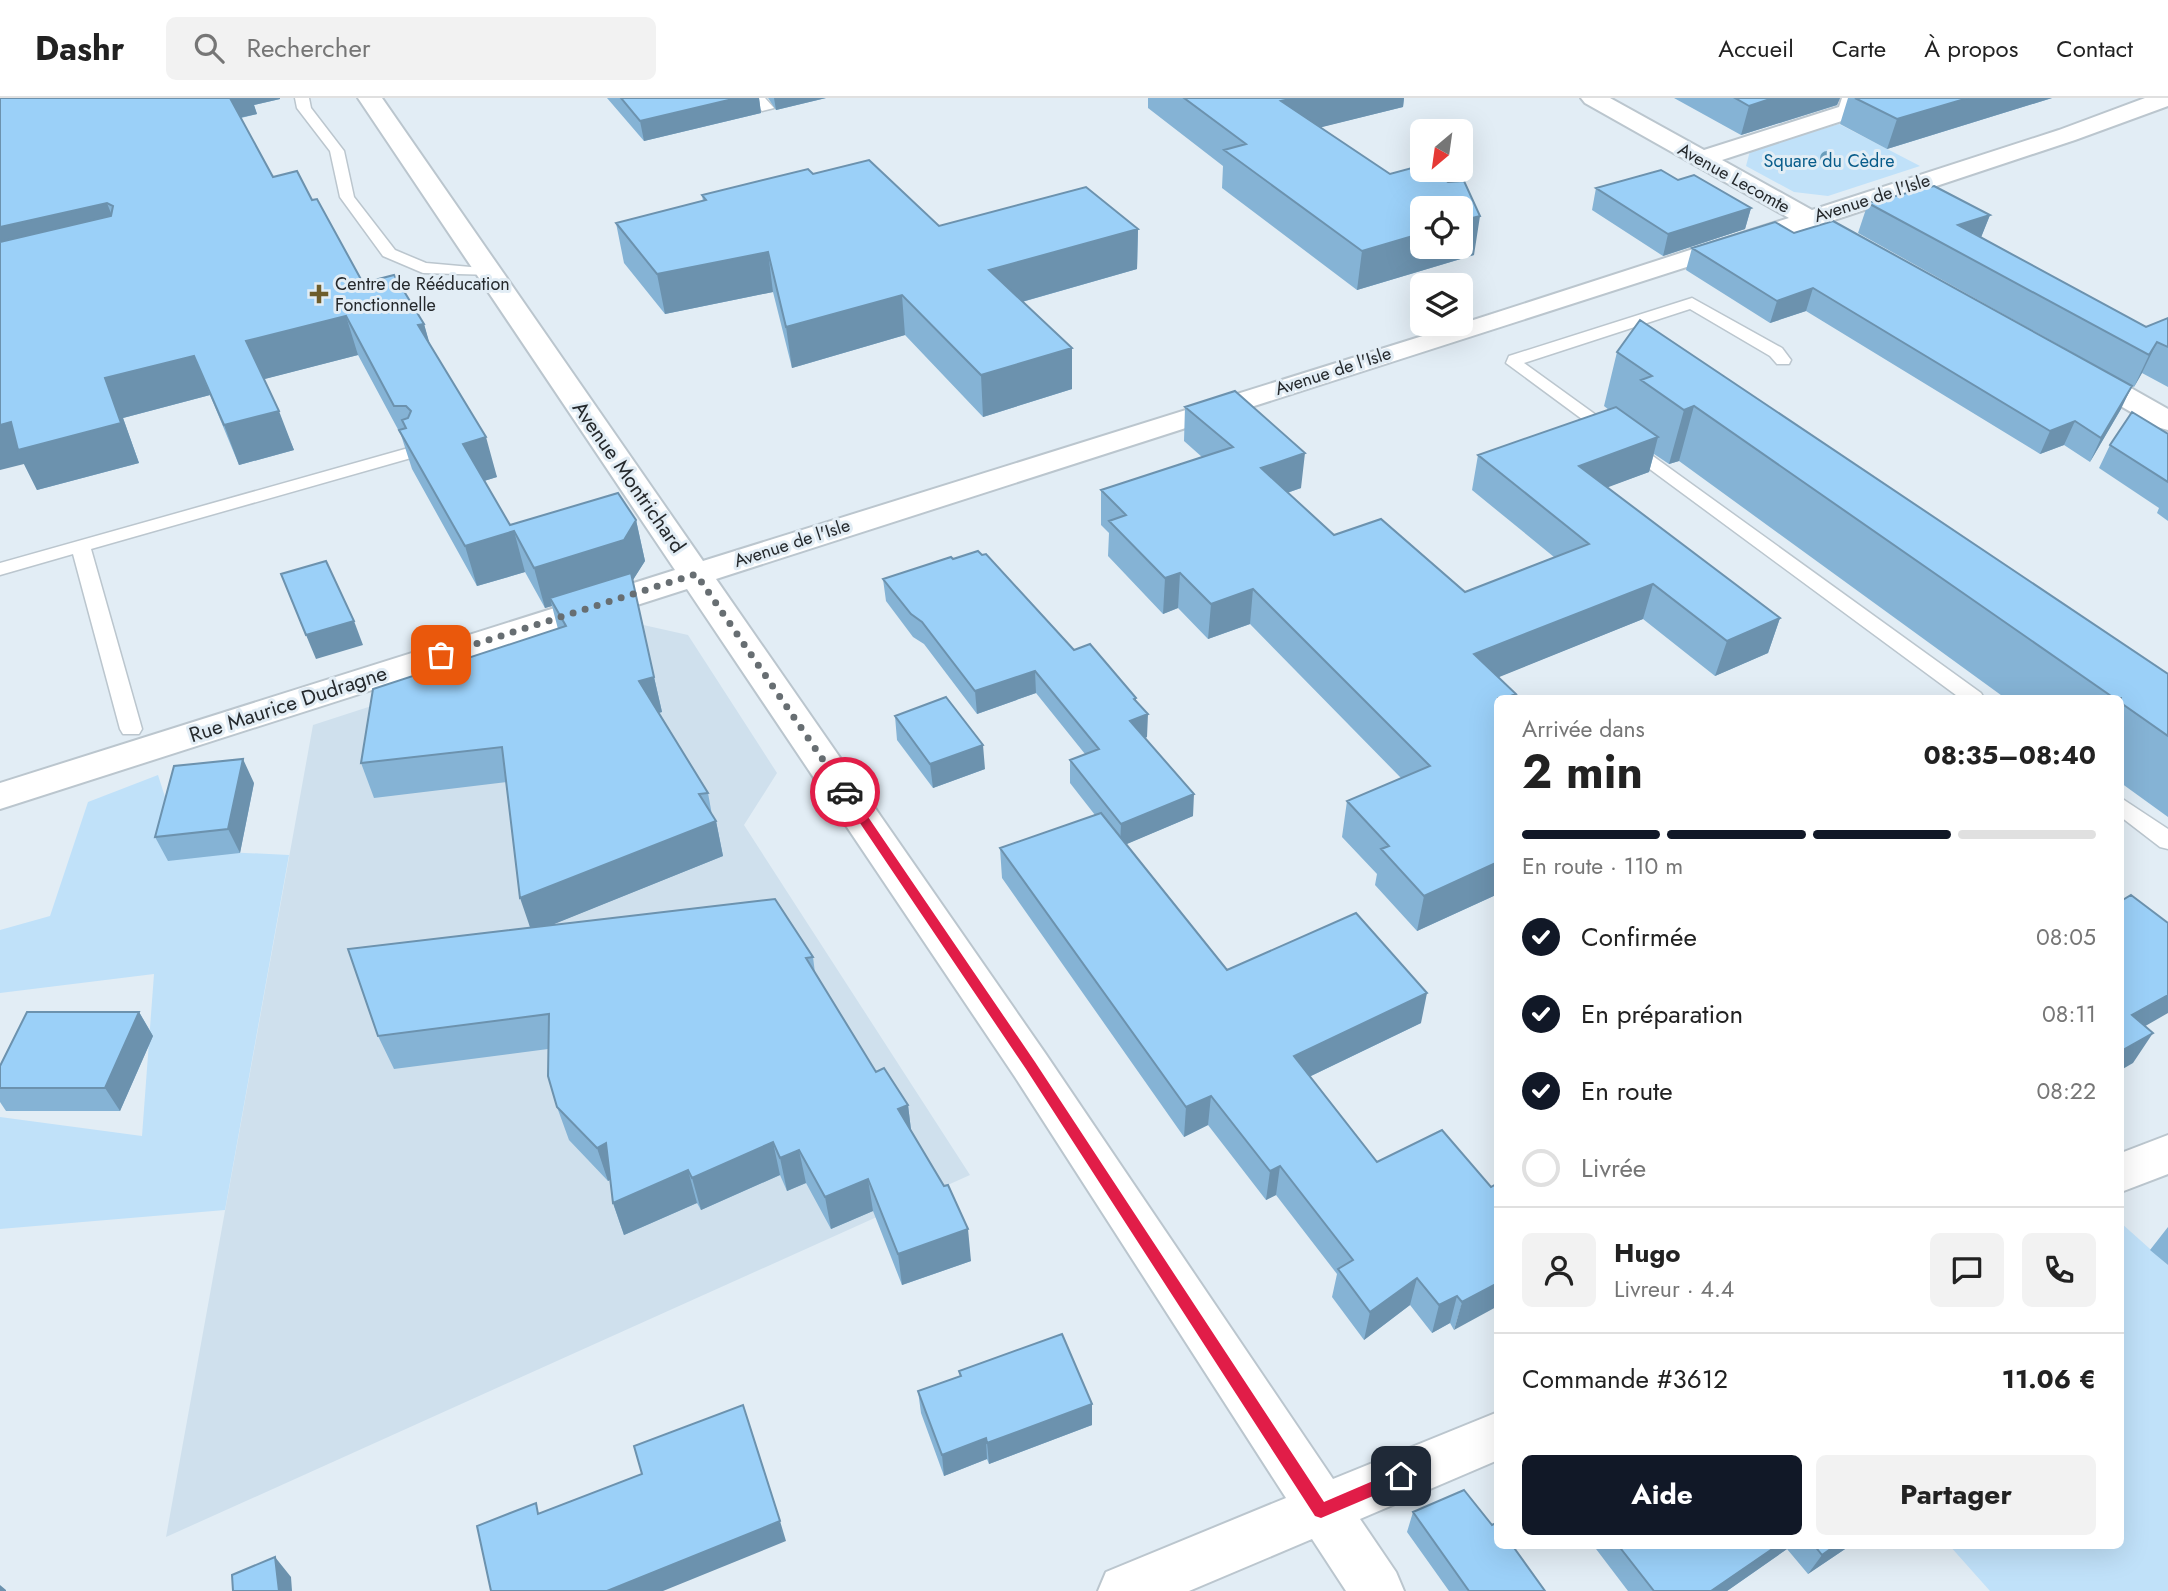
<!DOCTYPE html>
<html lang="fr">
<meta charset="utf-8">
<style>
:root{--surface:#fff;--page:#f2f2f2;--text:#222;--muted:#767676;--line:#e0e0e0;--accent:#111827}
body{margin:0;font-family:Jost,sans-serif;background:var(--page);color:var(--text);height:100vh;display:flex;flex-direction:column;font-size:26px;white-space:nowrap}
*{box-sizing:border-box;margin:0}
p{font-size:23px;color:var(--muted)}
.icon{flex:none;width:38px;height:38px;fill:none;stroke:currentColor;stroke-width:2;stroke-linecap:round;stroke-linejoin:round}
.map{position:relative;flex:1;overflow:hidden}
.panel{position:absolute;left:1494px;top:597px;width:630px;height:854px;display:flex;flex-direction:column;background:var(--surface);border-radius:10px;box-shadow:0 7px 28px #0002}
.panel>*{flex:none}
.needle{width:46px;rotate:209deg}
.fabs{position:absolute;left:1410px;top:21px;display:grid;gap:14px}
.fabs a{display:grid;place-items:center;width:63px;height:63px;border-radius:10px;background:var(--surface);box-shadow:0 7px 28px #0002;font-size:35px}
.pin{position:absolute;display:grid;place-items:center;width:60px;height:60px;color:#fff;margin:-30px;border-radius:14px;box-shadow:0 4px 10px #0006}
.courier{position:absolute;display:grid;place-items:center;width:70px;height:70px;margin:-35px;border:5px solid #e11d48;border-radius:50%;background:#fff;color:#222;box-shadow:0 2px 9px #0007}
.overview em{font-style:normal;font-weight:700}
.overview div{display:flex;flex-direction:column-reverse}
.overview{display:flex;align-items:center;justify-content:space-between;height:119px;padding:0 28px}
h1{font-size:46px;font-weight:700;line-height:52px}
.bar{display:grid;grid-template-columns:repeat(4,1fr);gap:10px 7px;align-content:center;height:84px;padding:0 28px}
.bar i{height:9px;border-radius:5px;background:var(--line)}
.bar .current{background:var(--accent)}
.bar p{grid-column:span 4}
.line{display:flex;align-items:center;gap:18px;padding:0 28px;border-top:2px solid var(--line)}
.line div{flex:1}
.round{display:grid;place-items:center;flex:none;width:74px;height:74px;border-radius:10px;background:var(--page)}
ol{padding:0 28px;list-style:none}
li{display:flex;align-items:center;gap:21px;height:77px}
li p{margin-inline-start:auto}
li .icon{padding:7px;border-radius:50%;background:var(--accent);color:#fff;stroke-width:4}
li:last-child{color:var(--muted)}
li i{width:38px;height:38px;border:4px solid var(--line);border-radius:50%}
.action{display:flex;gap:14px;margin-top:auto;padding:14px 28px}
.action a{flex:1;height:80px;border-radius:10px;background:var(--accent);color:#fff;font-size:28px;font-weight:700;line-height:80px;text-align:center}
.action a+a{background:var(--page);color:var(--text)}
header{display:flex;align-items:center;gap:42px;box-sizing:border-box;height:98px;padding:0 35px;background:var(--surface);border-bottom:2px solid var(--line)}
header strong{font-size:33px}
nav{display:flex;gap:38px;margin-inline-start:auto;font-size:24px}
.search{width:490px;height:63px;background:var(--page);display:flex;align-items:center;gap:18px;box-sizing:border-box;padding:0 24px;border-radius:10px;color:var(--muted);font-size:26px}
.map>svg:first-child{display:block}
.built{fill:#cfe0ed}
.green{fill:#c0e1f9}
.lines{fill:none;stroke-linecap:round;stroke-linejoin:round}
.service-casing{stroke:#bbc6ce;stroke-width:3}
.minor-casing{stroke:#bbc6ce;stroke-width:4}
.service{fill:#fff;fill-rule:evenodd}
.minor{fill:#fff;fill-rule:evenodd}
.tree{fill:#6a9dba}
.wall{fill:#85b3d5}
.shaded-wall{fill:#6c92ae}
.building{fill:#9bd0f8;stroke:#6c92ae;stroke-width:2}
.route{fill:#e11d48}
.done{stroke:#676e72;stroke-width:7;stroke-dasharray:0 12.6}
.poi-dot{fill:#6e5d2b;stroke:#e2edf5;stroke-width:2.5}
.labels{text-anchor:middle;stroke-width:6;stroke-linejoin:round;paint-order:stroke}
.far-park-label{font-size:18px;fill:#085c8a;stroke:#e2edf5}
.far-street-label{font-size:18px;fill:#25292c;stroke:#e2edf5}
.far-poi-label{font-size:18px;fill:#25292c;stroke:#e2edf5;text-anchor:start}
.street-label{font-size:21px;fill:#25292c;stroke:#e2edf5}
</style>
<header>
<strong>Dashr</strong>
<div class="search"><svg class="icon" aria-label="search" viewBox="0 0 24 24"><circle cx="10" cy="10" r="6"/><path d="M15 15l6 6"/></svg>Rechercher</div>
<nav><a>Accueil</a><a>Carte</a><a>À propos</a><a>Contact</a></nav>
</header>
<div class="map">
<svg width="2168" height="1493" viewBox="0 0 2168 1493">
<rect width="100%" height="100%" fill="#e2edf5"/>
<path class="built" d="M630 524 688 537 777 675 744 727 970 1077 166 1439 313 627Z"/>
<path class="green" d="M1839 26 1920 68 1828 98 1794 94 1746 68 1750 53Z
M158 677 182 752 289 757 225 1112 0 1131V1019L142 1038 154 876 0 895V832L50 818 88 704Z
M2121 1125 2168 1167V1493H1990L1949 1447H2121Z"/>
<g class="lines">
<g class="service-casing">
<path id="service" d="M295 0H309L311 10 344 53 354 99 395 152 426 165 493 171V177L423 175 383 158 340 99 330 53 297 10Z
M750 0H765L774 10 762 13Z
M1692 200 1782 250 1791 262 1789 266H1777L1770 258 1690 211 1524 265 1981 595 1984 600H1960L1506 265 1509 258Z
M412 349 418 350 421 354 418 358 91 451 142 631 139 636H123L120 631 73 456 0 477V465Z
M2121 700 2168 731V751L2160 749 2121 719Z"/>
</g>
<g class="minor-casing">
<path id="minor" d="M358 0H382L703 463 1461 226 1789 120 1585 5 1581 0H1610L1704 52 1839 9 1842 0H1866L1857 18 1722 62 1812 112 2059 32 2145 0H2168V8L2075 42 1831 123 1835 128 1831 133 1822 136 1808 130 716 481 1045 955 1333 1381 1498 1314V1362L1360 1421 1396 1474 1404 1493H1346L1312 1441 1189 1493H1098L1106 1474 1286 1400 1015 979 687 491 0 711V685L675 472Z
M2082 265 2092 268 2168 311V332L2157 329 2072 280 2068 274 2072 268Z
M2168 1037V1076L2121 1094V1055Z"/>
</g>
<use href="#service" class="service"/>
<use href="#minor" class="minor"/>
</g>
<circle class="tree" cx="1827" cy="60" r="7"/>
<path class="wall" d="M0 0 280 1 254 7 257 16 241 20 273 79 312 102 363 185 424 226 429 245 497 379 484 383 510 427 636 422 645 463 632 483 662 614 658 615 708 695 712 717 716 723 723 758 551 827 813 859 815 875 876 974 908 1007 911 1032 971 1163 902 1187 873 1113 831 1131 806 1085 787 1093 780 1077 701 1112 697 1105 624 1137 613 1105 610 1082 608 1083 569 1042 557 1009 548 951 394 971 378 938 530 829 507 684 374 700 361 665 558 531 552 508 545 510 525 474 477 488 412 371 401 337 358 257 264 281 294 352 239 367 210 297 123 320 139 365 37 392 24 366Z
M607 0H759L761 15 644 43Z
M768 0H826L776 12Z
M1148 0H1404L1403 9 1321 29 1474 157 1357 192 1222 90 1223 68 1148 10Z
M1674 0H1840L1837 7 1741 37Z
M1848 0H2052L1887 51 1840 26Z
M813 76 939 128 1138 131 1137 171 1022 204 1072 291 983 319 905 237 792 270 773 194 665 216 624 165 616 125 703 103 702 97Z
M1678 82 1751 110 1745 131 1663 158 1592 112 1596 90Z
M1868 105 1990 117 1981 139 2146 229 2168 220V289L2142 275 2134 289 1858 135Z
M1794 135 2121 311 2090 364 2064 347 2040 356 1806 213 1770 225 1686 172 1692 150Z
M1617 254 2168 576V719L2121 685V600H2005L1679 363 1669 366 1654 356 1649 374 1607 389 1780 520 1768 555 1715 578 1643 521 1498 579V796L1417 833 1375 787 1377 776 1342 739 1347 703 1401 680 1250 526 1208 541 1178 510 1163 516 1108 458 1109 435 1101 427V392L1202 359 1184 343 1185 309 1301 390 1287 395 1334 437 1465 494 1554 459 1472 392 1478 357 1609 312 1604 308Z
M2168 336V423L2157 415 2159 410 2099 370 2110 347Z
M953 461 1136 600V604L1147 639 1145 640 1193 718 1126 746 1227 872 1421 925 1309 979 1377 1064 1491 1089 1498 1085 1454 1232 1450 1225 1432 1235 1410 1207 1364 1242 1332 1199 1337 1176 1276 1097 1266 1102 1208 1027 1184 1039 1002 780 1000 750 1095 717 1070 685V662L1085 656 1036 595 977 616 924 546 913 539 886 503 883 481Z
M895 618 985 671 933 690 897 642Z
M254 685 240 755 168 763 155 739Z
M139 914 153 938 120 1013H6L0 1004V968Z
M2168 1129V1167L2150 1152Z
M959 1273 1092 1327 989 1366 987 1361 944 1378 921 1315 918 1293 960 1279Z
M1413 1414 1545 1493H1449L1407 1434Z
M1593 1447H1851L1808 1476 1787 1451 1727 1493H1628Z"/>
<path class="shaded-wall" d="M227 0H280V1L254 7 257 16 234 21Z
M737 0H759L761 15 644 43 640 23Z
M774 0H826L776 12Z
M1294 0H1404L1403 9 1278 40 1281 3Z
M1773 0H1840L1837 7 1741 37 1749 8Z
M1968 0H2052L1887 51 1897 21Z
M107 105 122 143 0 170V129Z
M1751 110 1745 131 1663 158 1668 136Z
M1990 117 1978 147 1958 127Z
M1480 118 1474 157 1357 192 1362 153 1423 135V149H1461V123Z
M1138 131 1137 171 990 213 989 172Z
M768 154 773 194 665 216 657 176Z
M1813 190 1806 213 1770 225 1777 203Z
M902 197 905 237 792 270 786 229Z
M346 218 358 257 261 282 246 243Z
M424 226 435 264 418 227Z
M2157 244 2142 275 2134 289 2149 257Z
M1072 250V291L983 319 981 277Z
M194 258 210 297 123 320 139 365 37 392 24 366 0 372V327L105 280Z
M2132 288 2121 311 2090 364 2101 340Z
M1694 308 1679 363 1669 366 1684 312Z
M279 313 294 352 239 367 224 327Z
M2075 323 2064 347 2040 356 2050 333Z
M486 339 497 379 474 386 463 346Z
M1658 339 1649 374 1571 403 1579 368Z
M1305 355 1301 390 1258 405 1261 370Z
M636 422 645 463 633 482 554 507 550 500 552 508 545 510 534 470Z
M514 433 525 474 477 488 465 448Z
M1180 475 1178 510 1163 516 1165 480Z
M1653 486 1643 521 1467 592 1474 556Z
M1253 491 1250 526 1208 541 1211 506Z
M1780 520 1768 555 1715 578 1727 543Z
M354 523 363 547 316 561 306 537Z
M1035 573 1036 595 977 616 975 593Z
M654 579 662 614 647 618 639 583Z
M1516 596 1515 600H1508V599Z
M1136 600V621L1148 616 1147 639 1130 646V623L1134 601Z
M983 647 985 671 933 690 930 666Z
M243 661 254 685 240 755 228 731Z
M1194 696 1193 718 1120 749 1121 726Z
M716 723 723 758 532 835 520 800Z
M1498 764V796L1417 833 1424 798Z
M1427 895 1421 925 1290 988 1294 958Z
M2168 897V915L2121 942 2132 917Z
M139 914 153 938 120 1013 105 990Z
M2153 935 2133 965 2121 972V953Z
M1211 998 1208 1027 1184 1039 1186 1009Z
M908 1007 912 1040 898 1011Z
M773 1044 780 1077 701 1112 692 1080Z
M606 1045 616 1078 608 1083 597 1050Z
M799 1052 806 1085 787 1093 780 1060Z
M1280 1068 1276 1097 1266 1102 1270 1073Z
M688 1072 697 1105 624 1137 613 1105Z
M868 1081 873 1113 831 1131 825 1099Z
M968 1131 971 1163 902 1187 898 1156Z
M1417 1180 1410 1207 1364 1242 1370 1214Z
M1498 1185V1208L1454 1232 1462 1204Z
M1457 1198 1450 1225 1432 1235 1439 1207Z
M1092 1306V1327L989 1366 987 1345Z
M986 1340 987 1361 944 1378 942 1357Z
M780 1423 786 1443 663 1493H607Z
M1778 1447H1790L1787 1451 1727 1493H1711Z
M1836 1447H1851L1808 1476 1822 1457Z
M275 1459 291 1479 292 1493H279Z
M0 1487 6 1492V1493H0Z"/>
<path class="building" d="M0 0H230L273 79 297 73 312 102 317 101 363 185 394 177 424 226 418 227 486 339 463 346 510 427 618 395 636 422 624 442 534 470 514 433 465 448 399 332 406 330 402 322 408 320 411 313 406 308H394L346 218 246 243 279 313 224 327 194 258 105 280 121 325 18 352 11 324 0 327V144L111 118 113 108 107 105 0 129Z
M621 0H737L640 23Z
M1184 0H1294L1281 3 1390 76 1423 67V72H1431L1448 84 1464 83 1480 118 1461 123V110H1423V135L1362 153 1224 52 1246 46Z
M1735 0H1773L1749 8Z
M1855 0H1968L1897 21Z
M869 62 939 128 1086 89 1138 131 989 172 1072 250 981 277 902 197 786 229 768 154 657 176 616 125 706 102 702 97 808 71 813 76Z
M1661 72 1678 82 1694 77 1751 110 1668 136 1596 90Z
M1934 88 1990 117 1958 127 2146 229 2168 220V249L2157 244 2149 257 1868 105Z
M1833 123 2132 288 2101 340 2075 323 2050 333 1813 190 1777 203 1692 150 1775 124 1794 135Z
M1640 222 2168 576V638L2121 605V600H2114L1694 308 1684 312 1641 282 1652 278 1617 254Z
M1235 293 1305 355 1261 370 1334 437 1381 421 1465 494 1589 446 1478 357 1616 309 1658 339 1579 368 1780 520 1727 543 1653 486 1474 556 1516 596 1508 599 1510 600H1498V764L1424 798 1381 751 1389 748 1347 703 1430 668 1253 491 1211 506 1180 475 1165 480 1109 423 1126 417 1101 392 1233 349 1185 309Z
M2132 314 2168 336V384L2110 347Z
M978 453 982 457 986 456 1074 552 1090 546 1136 600 1134 601 1148 616 1130 623 1194 696 1121 726 1070 662 1099 651 1035 573 975 593 922 524 911 516 883 481 951 459 953 461Z
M326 463 354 523 306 537 281 476Z
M631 475 654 579 639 583 708 695 699 696 716 723 520 800 502 649 361 665 373 591 566 528 550 500Z
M946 599 983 647 930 666 895 618Z
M243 661 228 731 155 739 174 668Z
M1101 715 1227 872 1356 815 1427 895 1294 958 1377 1064 1442 1032 1491 1089 1498 1085V1185L1462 1204 1457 1198 1439 1207 1417 1180 1370 1214 1338 1171 1353 1162 1280 1068 1270 1073 1211 998 1186 1009 1000 750Z
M2131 797 2168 825V897L2132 917 2153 935 2121 953V803Z
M775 801 813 859 806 860 876 974 884 970 908 1007 898 1011 944 1088 948 1087 968 1131 898 1156 868 1081 825 1099 799 1052 780 1060 773 1044 692 1080 688 1072 613 1105 606 1045 597 1050 557 1009 548 978 549 916 378 938 348 851Z
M27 914H139L105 990H0V968Z
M1062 1236 1092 1306 987 1345 986 1340 942 1357 918 1293 961 1278 959 1273Z
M743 1307 780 1423 607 1493H491L477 1428 536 1405 538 1416 642 1376 634 1348Z
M1464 1392 1492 1427 1496 1425 1498 1428V1447H1512L1545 1493H1469L1413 1414Z
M1618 1447H1778L1711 1493H1654Z
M1814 1447H1836L1822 1457Z
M275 1459 279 1493H233L232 1477Z"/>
<path class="route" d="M841 691H849L1035 964 1324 1404 1401 1371 1406 1373V1384L1321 1420 1315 1418 1026 971 841 697Z"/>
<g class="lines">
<path class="done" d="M441 557 696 476 845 694"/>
</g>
<path class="poi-dot" d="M315.5 185.5h7v7h7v7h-7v7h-7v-7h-7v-7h7z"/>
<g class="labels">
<g class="far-park-label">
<text x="1829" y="69">Square du Cèdre</text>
</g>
<g class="far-street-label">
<text transform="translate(1734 80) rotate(29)" y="6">Avenue Lecomte</text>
<text transform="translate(1872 100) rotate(-18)" y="6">Avenue de l'Isle</text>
<text transform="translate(1333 273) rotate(-18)" y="6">Avenue de l'Isle</text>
<text transform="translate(792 445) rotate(-18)" y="6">Avenue de l'Isle</text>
</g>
<g class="far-poi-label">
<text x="335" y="192">Centre de Rééducation<tspan x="335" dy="21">Fonctionnelle</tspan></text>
</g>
<g class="street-label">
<text transform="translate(629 379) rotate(55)" y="7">Avenue Montrichard</text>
<text transform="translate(288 606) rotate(-18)" y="7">Rue Maurice Dudragne</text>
</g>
</g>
</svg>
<div class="fabs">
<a><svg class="needle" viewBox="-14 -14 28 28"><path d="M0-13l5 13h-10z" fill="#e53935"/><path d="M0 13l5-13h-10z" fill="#767676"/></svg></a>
<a><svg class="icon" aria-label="locate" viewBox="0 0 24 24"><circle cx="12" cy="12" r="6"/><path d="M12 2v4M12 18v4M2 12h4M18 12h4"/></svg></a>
<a><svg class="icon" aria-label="layers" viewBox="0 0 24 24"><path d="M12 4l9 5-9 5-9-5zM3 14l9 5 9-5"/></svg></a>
</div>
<div class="pin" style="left:441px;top:557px;background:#ea580c"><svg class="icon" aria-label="bag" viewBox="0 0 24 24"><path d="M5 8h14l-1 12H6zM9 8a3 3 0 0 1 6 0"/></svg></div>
<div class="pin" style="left:1401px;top:1378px;background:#1f2937"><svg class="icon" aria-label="home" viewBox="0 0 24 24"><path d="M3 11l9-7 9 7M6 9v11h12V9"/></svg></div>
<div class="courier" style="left:845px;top:694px"><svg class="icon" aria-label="car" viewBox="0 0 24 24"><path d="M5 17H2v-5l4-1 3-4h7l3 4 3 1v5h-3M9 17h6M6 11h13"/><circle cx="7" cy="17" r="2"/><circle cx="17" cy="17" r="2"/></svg></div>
<section class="panel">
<div class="overview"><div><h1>2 min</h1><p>Arrivée dans</p></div><em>08:35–08:40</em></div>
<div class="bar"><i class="current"></i><i class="current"></i><i class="current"></i><i></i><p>En route · 110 m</p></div>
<ol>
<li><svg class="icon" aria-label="check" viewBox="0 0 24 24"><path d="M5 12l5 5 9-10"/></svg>Confirmée<p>08:05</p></li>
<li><svg class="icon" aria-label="check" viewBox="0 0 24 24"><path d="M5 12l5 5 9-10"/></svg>En préparation<p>08:11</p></li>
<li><svg class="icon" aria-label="check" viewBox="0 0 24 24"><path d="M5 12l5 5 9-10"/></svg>En route<p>08:22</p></li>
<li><i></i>Livrée</li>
</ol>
<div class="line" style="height:126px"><a class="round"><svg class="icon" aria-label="person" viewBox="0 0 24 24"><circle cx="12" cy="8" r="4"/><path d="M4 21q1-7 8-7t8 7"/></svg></a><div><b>Hugo</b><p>Livreur · 4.4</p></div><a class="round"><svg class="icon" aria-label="chat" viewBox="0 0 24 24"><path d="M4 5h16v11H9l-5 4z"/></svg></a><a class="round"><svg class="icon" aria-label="phone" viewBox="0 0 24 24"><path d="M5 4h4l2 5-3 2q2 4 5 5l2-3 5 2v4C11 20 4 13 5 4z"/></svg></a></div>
<div class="line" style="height:91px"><div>Commande #3612</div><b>11.06 €</b></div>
<div class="action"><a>Aide</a><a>Partager</a></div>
</section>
</div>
